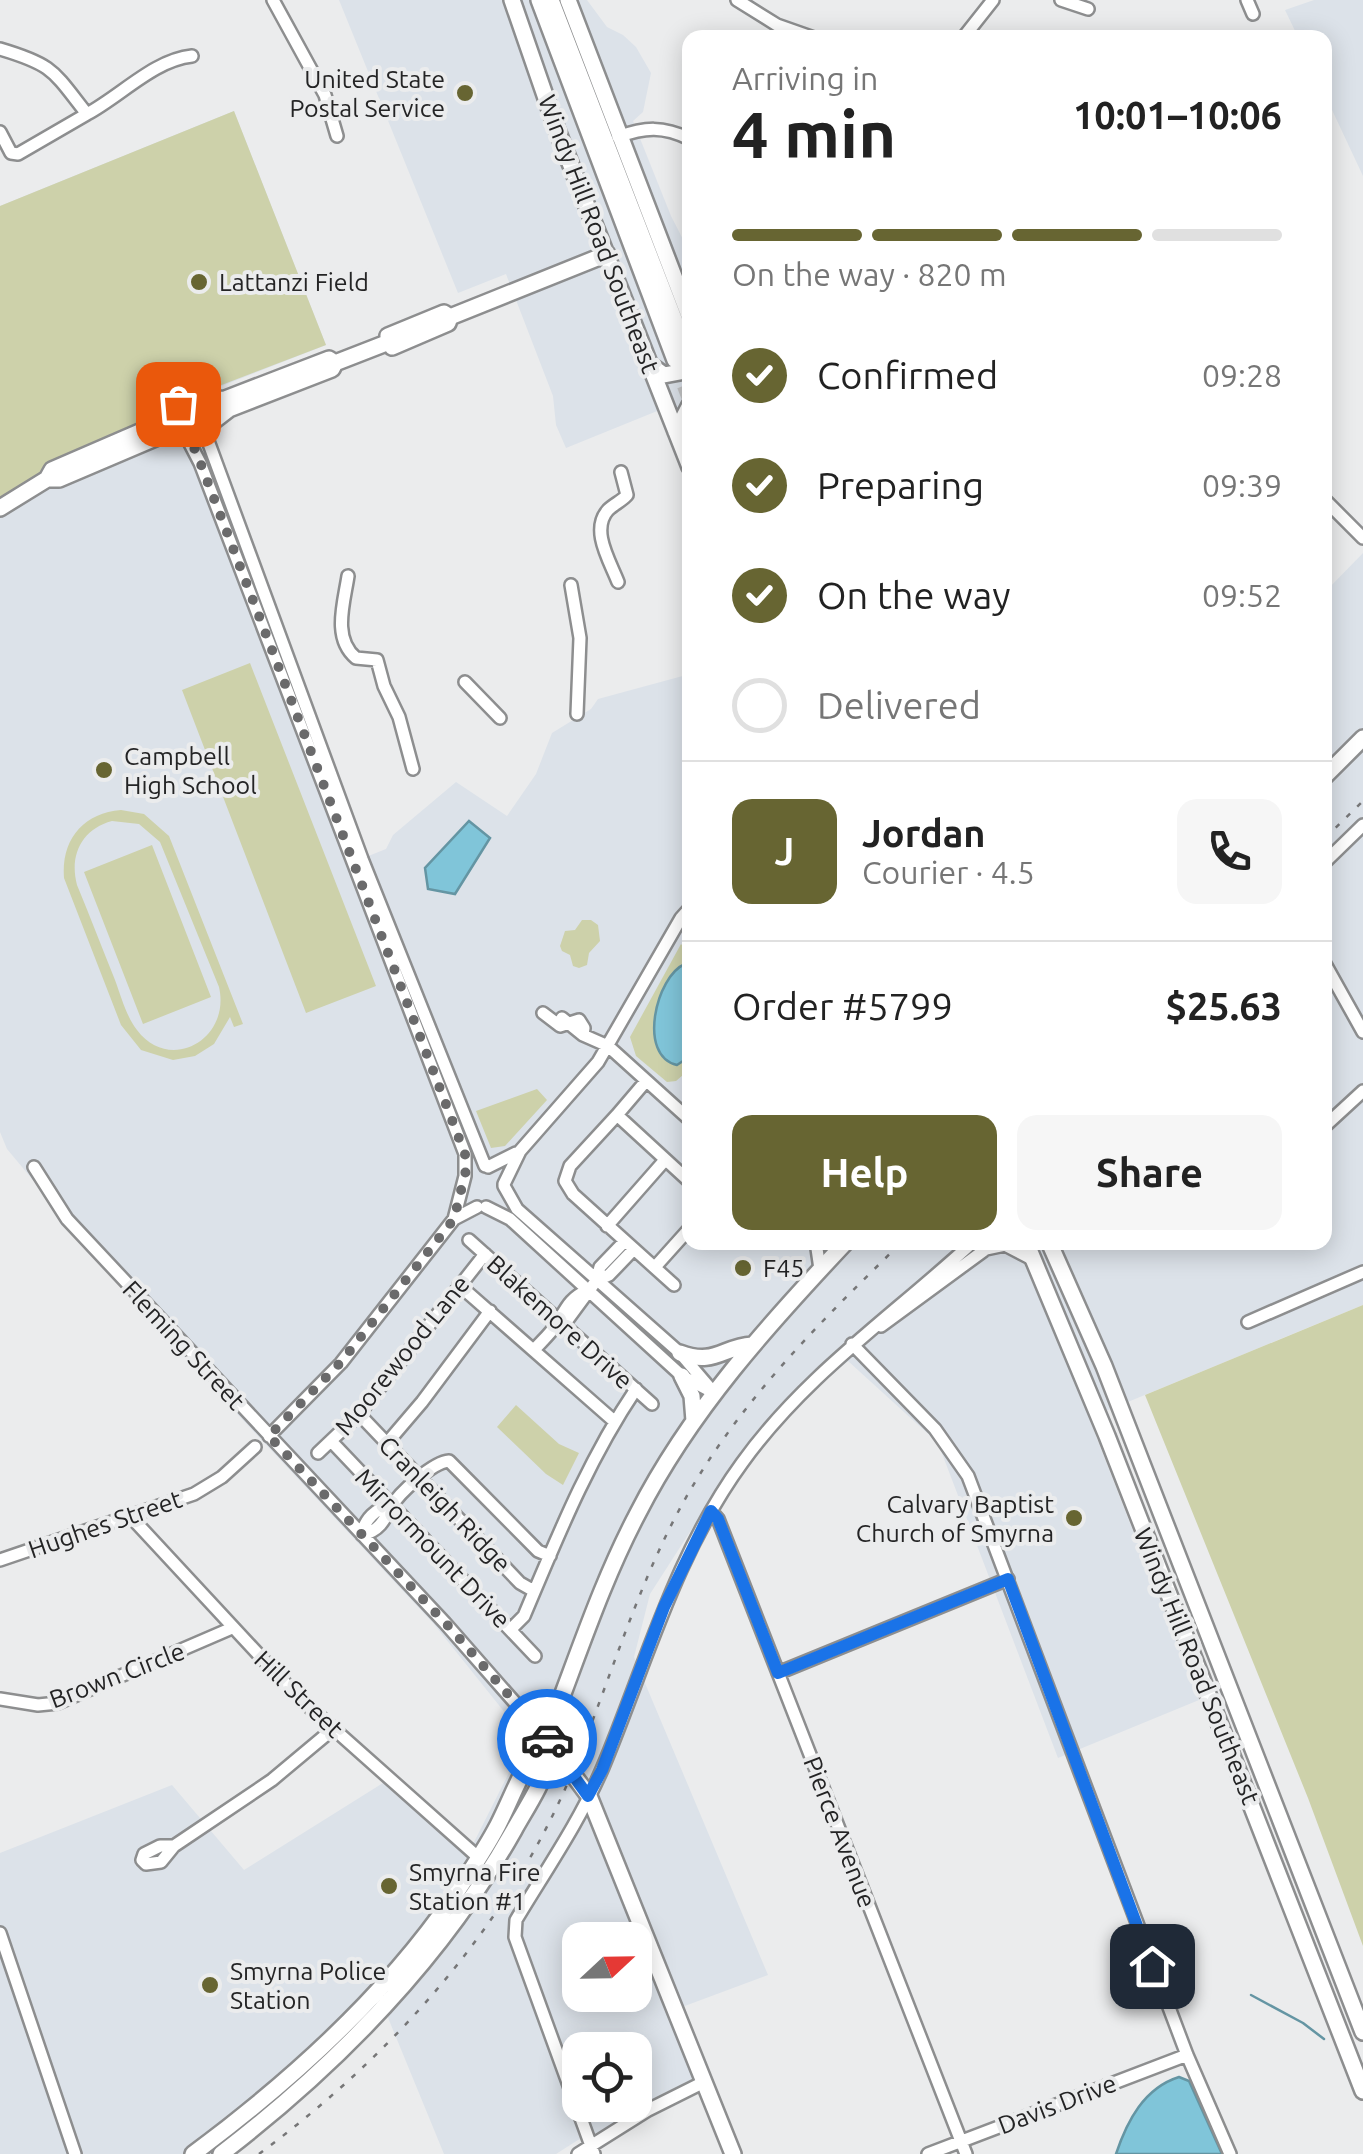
<!DOCTYPE html>
<meta charset="utf-8">
<style>
:root{--surface:#fff;--page:#f6f6f6;--text:#222;--muted:#767676;--line:#e0e0e0;--accent:#676532}
body{margin:0;font-family:Ubuntu,sans-serif;background:var(--page);color:var(--text);height:100vh;display:flex;flex-direction:column;font-size:38px;white-space:nowrap}
*{box-sizing:border-box;margin:0}
p{font-size:32px;color:var(--muted)}
.icon{flex:none;width:55px;height:55px;fill:none;stroke:currentColor;stroke-width:2;stroke-linecap:round;stroke-linejoin:round}
.map{position:relative;flex:1;overflow:hidden}
.side{position:absolute;left:682px;top:30px;width:650px;height:1220px;display:flex;flex-direction:column;background:var(--surface);border-radius:20px;box-shadow:0 5px 25px #0003}
.side>*{flex:none}
.needle{width:65px;rotate:68deg}
.buttons{position:absolute;left:562px;top:1922px;display:grid;gap:20px}
.buttons a{display:grid;place-items:center;width:90px;height:90px;border-radius:20px;background:var(--surface);box-shadow:0 5px 25px #0003;font-size:50px}
.pin{position:absolute;display:grid;place-items:center;width:85px;height:85px;color:#fff;margin:-42px;border-radius:20px;box-shadow:0 5px 15px #0006}
.courier{position:absolute;display:grid;place-items:center;width:100px;height:100px;margin:-50px;border:8px solid #1a73e8;border-radius:50%;background:#fff;color:#222;box-shadow:0 2px 12px #0007}
.head em{font-style:normal;font-weight:700}
.head div{display:flex;flex-direction:column-reverse}
.head{display:flex;align-items:center;justify-content:space-between;height:170px;padding:0 50px}
h1{font-size:65px;font-weight:700;line-height:75px}
.bar{display:grid;grid-template-columns:repeat(4,1fr);gap:15px 10px;align-content:center;height:120px;padding:0 50px}
.bar i{height:12px;border-radius:8px;background:var(--line)}
.bar .on{background:var(--accent)}
.bar p{grid-column:span 4}
.line{display:flex;align-items:center;gap:25px;padding:0 50px;border-top:2px solid var(--line)}
.line div{flex:1}
.round{display:grid;place-items:center;flex:none;width:105px;height:105px;border-radius:20px;background:var(--page)}
ol{padding:0 50px;list-style:none}
li{display:flex;align-items:center;gap:30px;height:110px}
li p{margin-inline-start:auto}
li .icon{padding:10px;border-radius:50%;background:var(--accent);color:#fff;stroke-width:4}
li:last-child{color:var(--muted)}
li i{width:55px;height:55px;border:5px solid var(--line);border-radius:50%}
.primary-button{display:flex;gap:20px;margin-top:auto;padding:20px 50px}
.primary-button a{flex:1;height:115px;border-radius:20px;background:var(--accent);color:#fff;font-size:40px;font-weight:700;line-height:115px;text-align:center}
.primary-button a+a{background:var(--page);color:var(--text)}
.map>svg:first-child{display:block}
.built{fill:#dce2e9;fill-rule:evenodd}
.green{fill:#cdd1aa;fill-rule:evenodd}
.water{fill:#80c5d9;stroke:#6495a3;stroke-width:2.5}
.lines{fill:none;stroke-linecap:round;stroke-linejoin:round}
.stream{stroke:#6495a3;stroke-width:2.5}
.secondary-tunnel{stroke:#c3c4c5;stroke-width:15;stroke-dasharray:15 8;stroke-linecap:butt}
.street-casing{stroke:#8d8e8f;stroke-width:16}
.secondary-casing{stroke:#8d8e8f;stroke-width:20}
.street{stroke:#fff;stroke-width:11}
.secondary{stroke:#fff;stroke-width:15}
.rail{stroke:#767677;stroke-width:2.5;stroke-dasharray:5 10;stroke-linecap:butt}
.done{stroke:#6a6a6b;stroke-width:10;stroke-dasharray:0 18}
.route{stroke:#1a73e8;stroke-width:12}
.poi-dot{fill:#676532;stroke:#ebeced;stroke-width:4}
.labels{text-anchor:middle;stroke-width:8;stroke-linejoin:round;paint-order:stroke}
.poi-label{font-size:25px;fill:#242425;stroke:#ebeced;text-anchor:start}
.street-label{font-size:25px;fill:#242425;stroke:#ebeced}
</style>
<div class="map">
<svg width="1363" height="2154" viewBox="0 0 1363 2154">
<rect width="100%" height="100%" fill="#ebeced"/>
<path class="built" d="M339 0H587L607 27 623 35 636 47 651 73 643 112 633 121 671 216 690 253V449L672 405 566 448 556 425 553 396 506 274 458 293Z
M1314 0H1363V176L1325 95V38L1298 37 1285 10Z
M234 111 326 345 181 402 356 861 386 849 393 835 456 782 507 816 536 774 552 733 591 709 598 699 690 674V1242H1325V592L1363 553V1305L1089 1418 1199 1700 1058 1758 938 1443 848 1361 740 1454 650 1594 634 1657 768 1975 674 2010 704 2091 578 2140 556 2154H444L375 1986 316 2084 227 2154H0V1853L172 1785 244 1870 383 1783 469 1852 523 1745 518 1729 433 1623 155 1326 7 1149 0 1132V206ZM580 1940H635V1995H580ZM580 2050H635V2105H580Z"/>
<path class="green" d="M234 111 326 345 180 401 0 508V206Z
M250 663 376 986 306 1013 182 690Z
M121 810 144 814 169 836 243 1024 234 1027 230 1017 214 1044 195 1056 173 1060 141 1050 121 1025 64 878C61 840 83 813 121 810ZM112 821 139 824 160 842 219 987C231 1039 170 1074 137 1030 126 1016 121 996 115 980 102 948 90 916 77 885 69 855 82 829 112 821Z
M152 845 211 997 143 1024 84 872Z
M582 920H591L598 925 600 941 589 953 587 965 579 968 573 966 570 955 562 951 560 946 565 931 575 930Z
M681 944 690 954V1069L676 1081 667 1082 636 1056 630 1037Z
M537 1089 547 1100 505 1146 491 1148 476 1111Z
M1363 1305V1946L1308 1798 1145 1395Z
M516 1405 559 1444 579 1453 563 1485 546 1474 497 1427Z"/>
<path class="water" d="M469 821 490 838 455 894 428 889 425 868Z
M685 964 690 966V1051L686 1059 677 1065C637 1056 656 976 685 964Z
M1179 2077 1189 2081 1222 2154H1116C1127 2121 1144 2088 1179 2077Z"/>
<g class="lines">
<path class="stream" d="M1251 1995 1303 2023 1324 2039"/>
<path class="secondary-tunnel" d="M676 364 690 400"/>
<g class="street-casing">
<path id="street" d="M273 0 325 95 337 136
M737 0 777 25 814 38
M1061 0 1088 9
M1247 0 1253 14
M963 38 993 0
M0 49C54 65 53 71 87 114L18 154 11 153 0 132
M87 114C122 95 154 60 192 56
M618 137C645 127 663 126 690 139
M204 430 362 859 485 1166
M186 436 200 463 465 1154V1176L454 1219
M1325 500 1363 538
M348 576C344 603 332 638 356 658L377 660 384 686 399 717 413 769
M618 582C610 561 590 530 608 510 614 504 622 501 627 495L621 472
M571 585 580 638 577 714
M465 682 500 718
M1325 862 1363 825
M1325 964 1363 1032
M543 1013 560 1026 579 1020 584 1028 583 1035
M562 1018 583 1035 608 1046 690 1120
M617 1115 646 1081
M1325 1126 1363 1091
M34 1167 67 1219 445 1623 546 1738
M488 1167 516 1153
M504 1184 520 1151 598 1062 681 918 690 908
M504 1186 517 1209 680 1353 715 1394
M486 1207 510 1219 682 1376 714 1393
M607 1226 665 1160
M469 1240 652 1404
M816 1242 820 1269
M655 1267 690 1228
M596 1281 600 1267 624 1242
M459 1285 614 1421
M674 1285 573 1194 565 1181 570 1166 617 1115 690 1182
M559 1321 568 1319 596 1281 609 1275 633 1250
M1248 1322 1363 1272
M881 1326 986 1249 1005 1245 1032 1259
M852 1344 935 1429 968 1476 1187 2055 1230 2154
M534 1350C541 1342 550 1334 556 1325 566 1309 569 1298 588 1290
M359 1414 520 1583 534 1591
M269 1436 341 1363 454 1219 477 1207
M331 1441 535 1656
M387 1443 422 1402 490 1311
M318 1453 359 1414 485 1254
M392 1506C376 1507 364 1520 362 1535 379 1531 384 1521 391 1507 399 1493 433 1462 449 1461L538 1551 550 1556
M711 1511 718 1519 966 2154
M131 1517 298 1697 479 1858
M0 1560 194 1494 222 1477 255 1447
M511 1629 524 1616C557 1538 588 1460 636 1389
M778 1673 1008 1579
M0 1699 38 1705 58 1703 232 1628
M160 1846H174L161 1862 146 1864 142 1860 144 1854Z
M174 1846 272 1780 333 1729
M0 1933 75 2154
M578 2154 648 2110 704 2082
M594 2154 515 1937 516 1920C546 1870 580 1821 603 1767 646 1664 675 1555 742 1463 806 1374 894 1315 973 1242
M928 2154 1187 2055"/>
</g>
<g class="secondary-casing">
<path id="secondary" d="M512 0 557 130 690 467
M539 0 675 360
M551 0 688 355
M568 0 690 318
M389 342 388 336 444 313 450 317
M650 365 664 375 680 372 690 365
M172 418a18 18 0 1 1 36 0a18 18 0 1 1-36 0Z
M198 401 225 399 329 359 335 363
M207 426 229 409 332 369 335 363 389 342 392 347 448 323 450 317 607 254
M676 432 690 405
M47 479H59L160 436 181 435
M0 508 47 479 52 470 156 425 174 409
M1325 776 1363 738
M1026 1242 1107 1436 1363 2091
M1049 1242 1104 1366 1363 2032
M680 1353C715 1366 722 1347 752 1345
M682 1376 692 1396 694 1421
M546 1738 589 1796 733 2154
M193 2154C290 2082 385 1997 454 1896 469 1873 485 1850 498 1825 513 1796 524 1761 546 1738 576 1662 600 1585 638 1513 690 1411 768 1325 846 1242
M221 2154C337 2065 442 1958 514 1830 525 1810 543 1784 548 1761 549 1754 547 1745 546 1738"/>
</g>
<use href="#street" class="street"/>
<use href="#secondary" class="secondary"/>
<path class="rail" d="M1325 838 1363 801
M259 2154C390 2057 504 1931 569 1780 608 1688 635 1589 684 1501 740 1401 820 1322 902 1242"/>
</g>
<g class="lines">
<path class="done" d="M178 404C165 421 176 427 188 439 194 445 197 455 200 462L465 1154 466 1170 454 1219 341 1362 269 1436 452 1630 547 1739"/>
<path class="route" d="M547 1739 588 1796 602 1770 664 1607 711 1511 718 1519 778 1673 1008 1579 1152 1966"/>
</g>
<g class="poi-dot">
<circle cx="465" cy="93" r="10"/>
<circle cx="199" cy="282" r="10"/>
<circle cx="104" cy="770" r="10"/>
<circle cx="743" cy="1268" r="10"/>
<circle cx="1074" cy="1518" r="10"/>
<circle cx="389" cy="1886" r="10"/>
<circle cx="210" cy="1985" r="10"/>
</g>
<g class="labels">
<g class="poi-label">
<text x="445" y="88" text-anchor="end">United State<tspan x="445" dy="29">Postal Service</tspan></text>
<text x="219" y="291">Lattanzi Field</text>
<text x="124" y="765">Campbell<tspan x="124" dy="29">High School</tspan></text>
<text x="763" y="1277">F45</text>
<text x="1054" y="1513" text-anchor="end">Calvary Baptist<tspan x="1054" dy="29">Church of Smyrna</tspan></text>
<text x="409" y="1881">Smyrna Fire<tspan x="409" dy="29">Station #1</tspan></text>
<text x="230" y="1980">Smyrna Police<tspan x="230" dy="29">Station</tspan></text>
</g>
<g class="street-label">
<text transform="translate(599 234) rotate(69)" y="9">Windy Hill Road Southeast</text>
<text transform="translate(560 1322) rotate(42)" y="9">Blakemore Drive</text>
<text transform="translate(184 1345) rotate(47)" y="9">Fleming Street</text>
<text transform="translate(402 1355) rotate(-51)" y="9">Moorewood Lane</text>
<text transform="translate(445 1504) rotate(46)" y="9">Cranleigh Ridge</text>
<text transform="translate(105 1524) rotate(-19)" y="9">Hughes Street</text>
<text transform="translate(433 1548) rotate(46)" y="9">Mirrormount Drive</text>
<text transform="translate(1197 1666) rotate(68)" y="9">Windy Hill Road Southeast</text>
<text transform="translate(117 1675) rotate(-21)" y="9">Brown Circle</text>
<text transform="translate(299 1694) rotate(44)" y="9">Hill Street</text>
<text transform="translate(840 1832) rotate(69)" y="9">Pierce Avenue</text>
<text transform="translate(1057 2104) rotate(-21)" y="9">Davis Drive</text>
</g>
</g>
</svg>
<div class="buttons">
<a><svg class="needle" viewBox="-14 -14 28 28"><path d="M0-13l5 13h-10z" fill="#e53935"/><path d="M0 13l5-13h-10z" fill="#767676"/></svg></a>
<a><svg class="icon" aria-label="locate" viewBox="0 0 24 24"><circle cx="12" cy="12" r="6"/><path d="M12 2v4M12 18v4M2 12h4M18 12h4"/></svg></a>
</div>
<div class="pin" style="left:178px;top:404px;background:#ea580c"><svg class="icon" aria-label="bag" viewBox="0 0 24 24"><path d="M5 8h14l-1 12H6zM9 8a3 3 0 0 1 6 0"/></svg></div>
<div class="pin" style="left:1152px;top:1966px;background:#1f2937"><svg class="icon" aria-label="home" viewBox="0 0 24 24"><path d="M3 11l9-7 9 7M6 9v11h12V9"/></svg></div>
<div class="courier" style="left:547px;top:1739px"><svg class="icon" aria-label="car" viewBox="0 0 24 24"><path d="M5 17H2v-5l4-1 3-4h7l3 4 3 1v5h-3M9 17h6M6 11h13"/><circle cx="7" cy="17" r="2"/><circle cx="17" cy="17" r="2"/></svg></div>
<section class="side">
<div class="head"><div><h1>4 min</h1><p>Arriving in</p></div><em>10:01–10:06</em></div>
<div class="bar"><i class="on"></i><i class="on"></i><i class="on"></i><i></i><p>On the way · 820 m</p></div>
<ol>
<li><svg class="icon" aria-label="check" viewBox="0 0 24 24"><path d="M5 12l5 5 9-10"/></svg>Confirmed<p>09:28</p></li>
<li><svg class="icon" aria-label="check" viewBox="0 0 24 24"><path d="M5 12l5 5 9-10"/></svg>Preparing<p>09:39</p></li>
<li><svg class="icon" aria-label="check" viewBox="0 0 24 24"><path d="M5 12l5 5 9-10"/></svg>On the way<p>09:52</p></li>
<li><i></i>Delivered</li>
</ol>
<div class="line" style="height:180px"><b class="round" style="background:var(--accent);color:#fff">J</b><div><b>Jordan</b><p>Courier · 4.5</p></div><a class="round"><svg class="icon" aria-label="phone" viewBox="0 0 24 24"><path d="M5 4h4l2 5-3 2q2 4 5 5l2-3 5 2v4C11 20 4 13 5 4z"/></svg></a></div>
<div class="line" style="height:130px"><div>Order #5799</div><b>$25.63</b></div>
<div class="primary-button"><a>Help</a><a>Share</a></div>
</section>
</div>
